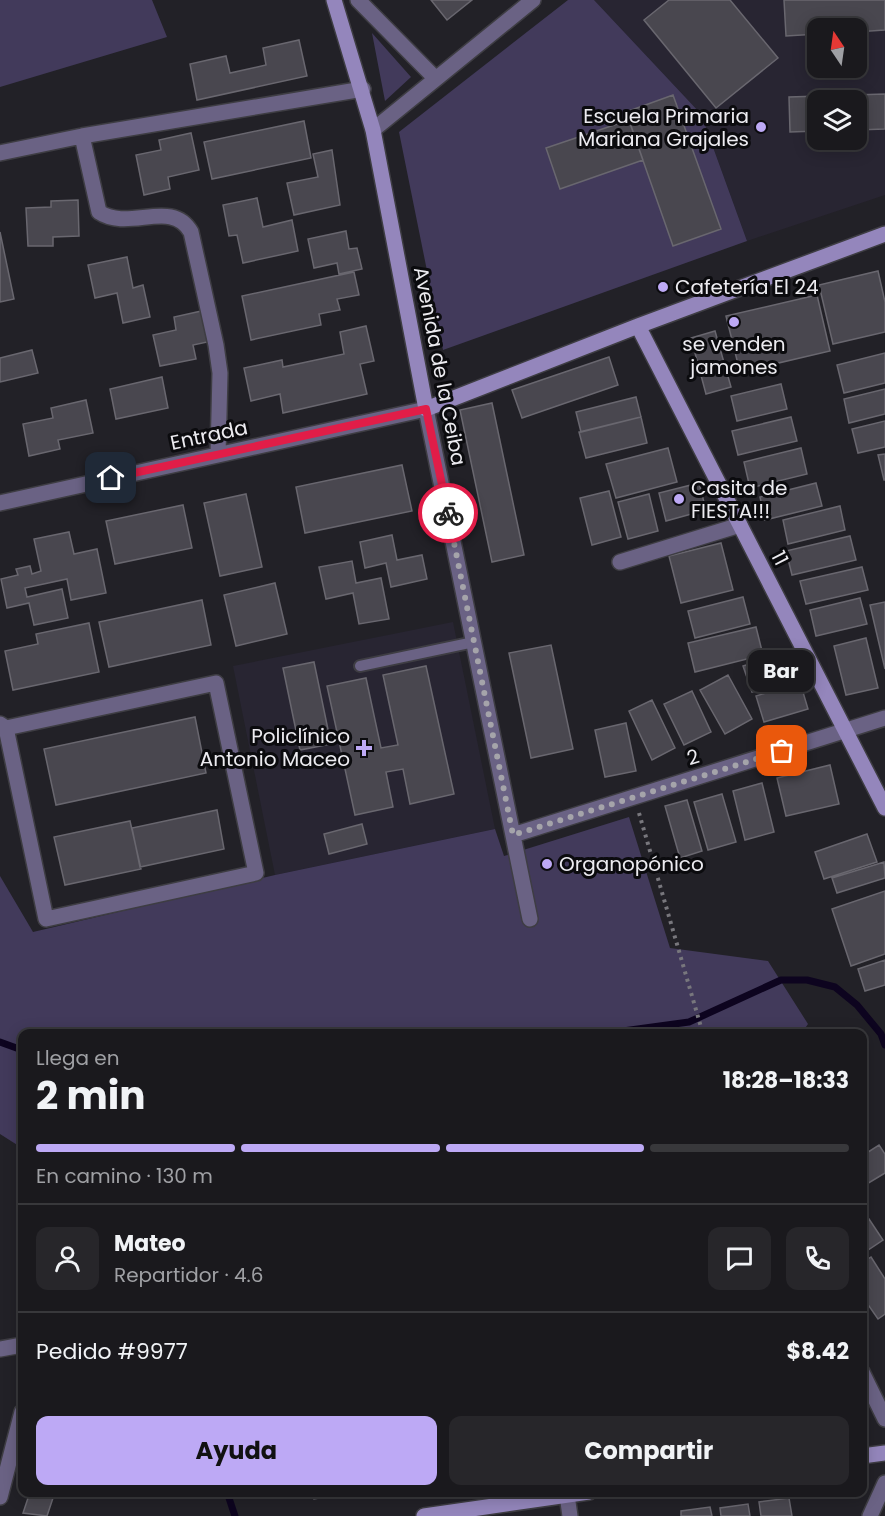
<!DOCTYPE html>
<html lang="es">
<meta charset="utf-8">
<style>
:root{--surface:#1a191d;--page:#27262a;--text:#f1f3f6;--muted:#9fa0a4;--line:#38383b;--accent:#bda9f5}
body{margin:0;font-family:Poppins,sans-serif;background:var(--page);color:var(--text);height:100vh;display:flex;flex-direction:column;font-size:22px;white-space:nowrap}
*{box-sizing:border-box;margin:0}
p{font-size:20px;color:var(--muted)}
.icon{flex:none;width:33px;height:33px;fill:none;stroke:currentColor;stroke-width:2;stroke-linecap:round;stroke-linejoin:round}
.map{position:relative;flex:1;overflow:hidden}
.sheet{position:absolute;left:18px;top:1029px;width:849px;height:468px;display:flex;flex-direction:column;background:var(--surface);border-radius:12px;box-shadow:0 3px 15px #0003,0 0 0 2px var(--line)}
.sheet>*{flex:none}
.needle{width:39px;rotate:347deg}
.controls{position:absolute;left:807px;top:18px;display:grid;gap:12px}
.controls a{display:grid;place-items:center;width:60px;height:60px;border-radius:12px;background:var(--surface);box-shadow:0 3px 15px #0003,0 0 0 2px var(--line);font-size:30px}
.pin{position:absolute;display:grid;place-items:center;width:51px;height:51px;color:#fff;margin:-26px;border-radius:12px;box-shadow:0 3px 9px #0006}
.courier{position:absolute;display:grid;place-items:center;width:60px;height:60px;margin:-30px;border:4px solid #e11d48;border-radius:50%;background:#fff;color:#222;box-shadow:0 2px 8px #0007}
.bubble{position:absolute;height:42px;border-radius:12px;background:var(--surface);box-shadow:0 3px 15px #0003,0 0 0 2px var(--line);font-size:20px;font-weight:700;line-height:42px;text-align:center}
.headline em{font-style:normal;font-weight:700}
.headline div{display:flex;flex-direction:column-reverse}
.headline{display:flex;align-items:center;justify-content:space-between;height:102px;padding:0 18px}
h1{font-size:39px;font-weight:700;line-height:45px}
.bar{display:grid;grid-template-columns:repeat(4,1fr);gap:9px 6px;align-content:center;height:72px;padding:0 18px}
.bar i{height:8px;border-radius:4px;background:var(--line)}
.bar .selected{background:var(--accent)}
.bar p{grid-column:span 4}
.line{display:flex;align-items:center;gap:15px;padding:0 18px;border-top:2px solid var(--line)}
.line div{flex:1}
.round{display:grid;place-items:center;flex:none;width:63px;height:63px;border-radius:12px;background:var(--page)}
.primary-button{display:flex;gap:12px;margin-top:auto;padding:12px 18px}
.primary-button a{flex:1;height:69px;border-radius:12px;background:var(--accent);color:#111;font-size:24px;font-weight:700;line-height:69px;text-align:center}
.primary-button a+a{background:var(--page);color:var(--text)}
.map>svg:first-child{display:block}
.built{fill:#282532;fill-rule:evenodd}
.green{fill:#423a5b}
.lines{fill:none;stroke-linecap:round;stroke-linejoin:round}
.stream{stroke:#0d041f;stroke-width:7}
.building{fill:#49474f;stroke:#69676f;stroke-width:1.5}
.lane-casing{stroke:#3e3d43;stroke-width:14}
.street-casing{stroke:#3e3d43;stroke-width:18}
.secondary-casing{stroke:#3e3d43;stroke-width:18}
.path{stroke:#78777d;stroke-width:4;stroke-dasharray:3 4.5;stroke-linecap:butt}
.lane{stroke:#6a6284;stroke-width:10}
.street{stroke:#6a6284;stroke-width:15}
.secondary{stroke:#9486bc;stroke-width:15}
.done{stroke:#a5a4aa;stroke-width:6;stroke-dasharray:0 10.8}
.route{stroke:#e11d48;stroke-width:8}
.poi-dot{fill:#bda9f5;stroke:#0b0b0e;stroke-width:2}
.labels{text-anchor:middle;stroke-width:6;stroke-linejoin:round;paint-order:stroke}
.poi-label{font-size:20px;fill:#ecebf0;stroke:#0b0b0e;text-anchor:start}
.street-label{font-size:20px;fill:#ecebf0;stroke:#0b0b0e}
</style>
<div class="map">
<svg width="885" height="1516" viewBox="0 0 885 1516">
<rect width="100%" height="100%" fill="#222127"/>
<path class="built" d="M594 0H885V195L747 241 701 114ZM818 28H856V68H818ZM818 100H856V140H818Z
M453 622 495 829 275 875 233 666Z"/>
<path class="green" d="M0 0H152L167 37 0 87Z
M568 0H594L701 114 747 241 443 350 399 132Z
M372 33 411 77 385 101Z
M629 817 670 948 768 961 808 1024 801 1034H22V1148L0 1134V876L33 932 275 875 495 829 504 856Z"/>
<g class="lines">
<path class="stream" d="M601 1034 689 1022 781 980H807L835 987 857 1005 881 1034 885 1045
M0 1042 22 1050
M227 1492 235 1516"/>
</g>
<path class="building" d="M431 0H472L447 20Z
M669 0H730L778 58 716 108 644 20Z
M784 0H885V30L856 32V28H818V34L786 36Z
M299 40 307 76 197 100 190 64 226 56 230 73 266 65 263 48Z
M885 94V129L856 130V100H818V131L790 132 789 97Z
M673 95 721 229 673 246 626 112Z
M629 120 643 160 560 189 546 148Z
M304 121 311 158 212 179 204 142Z
M191 133 199 170 168 177 170 189 144 195 136 155 161 150 159 140Z
M332 150 340 205 294 215 287 183 318 177 313 154Z
M257 198 263 227 292 220 298 251 243 263 237 235 229 236 223 205Z
M78 200 79 236 53 237V246H28L26 208 51 207V201Z
M346 231 349 249 357 248 362 269 339 274 337 263 314 268 308 239Z
M0 232 14 299 0 302Z
M127 257 133 288 143 285 150 317 123 323 117 293 95 298 88 265Z
M878 271 885 302V332L833 344 819 285Z
M354 272 359 295 337 299 340 310 319 314 321 325 251 340 242 296Z
M817 295 830 351 740 372 726 316Z
M206 310 212 341 193 345 196 359 160 366 153 335 176 330 174 317Z
M366 326 374 361 360 364 367 394 283 413 280 394 251 401 244 368 282 360 283 367 344 354 340 332Z
M715 331 731 387 706 394 691 338Z
M32 350 38 373 0 382V358Z
M885 353V383L844 393 837 365Z
M609 357 618 385 522 418 512 390Z
M162 377 168 408 116 419 110 389Z
M781 384 787 409 737 421 731 396Z
M885 389V414L849 423 844 399Z
M636 397 641 417 581 432 576 412Z
M86 400 93 433 58 440 60 449 29 456 23 424 53 418 51 408Z
M492 403 524 555 492 562 460 410Z
M641 417 647 443 586 458 579 432Z
M791 417 797 441 738 455 732 431Z
M885 421V447L858 453 852 429Z
M668 448 677 482 616 498 606 464Z
M801 448 807 474 750 488 744 462Z
M885 454V480H884L878 455Z
M402 465 412 511 305 533 296 487Z
M699 483 706 510 666 521 659 493Z
M816 483 822 506 765 520 760 497Z
M609 491 621 537 592 545 580 498Z
M246 494 262 567 220 576 204 503Z
M649 494 658 531 628 539 618 502Z
M183 505 192 548 115 564 106 521Z
M840 506 845 530 788 544 783 520Z
M69 532 74 554 97 549 106 593 71 600 67 579 25 588 27 597 62 589 68 618 34 625 29 603 7 608 1 579 18 575 16 569 30 566 32 574 41 571 34 539Z
M392 535 397 560 422 555 427 579 391 587 386 563 365 568 360 542Z
M850 536 856 560 792 575 786 551Z
M721 543 733 590 681 603 669 556Z
M352 561 356 583 381 578 389 619 359 624 353 593 326 599 319 567Z
M862 567 868 590 806 604 800 581Z
M275 583 287 634 236 646 224 595Z
M743 597 750 624 695 638 688 611Z
M860 598 867 624 816 636 810 610Z
M202 600 211 645 109 667 99 622Z
M885 602V669L870 605Z
M89 623 99 672 13 690 5 651 38 644 36 634Z
M756 627 763 655 695 672 688 643Z
M866 638 878 688 846 695 834 646Z
M551 645 573 749 531 758 509 653Z
M785 653 793 679 752 692 743 666Z
M314 662 331 744 300 750 283 668Z
M426 666 454 794 410 804 403 769 386 772 393 807 355 815 327 686 366 678 381 748 398 745 383 675Z
M728 675 752 719 725 734 700 690Z
M800 682 808 709 764 722 756 696Z
M692 691 711 732 684 745 664 704Z
M652 700 675 748 652 760 629 711Z
M195 717 206 773 56 805 44 749Z
M626 723 636 771 605 777 595 730Z
M830 765 839 804 786 816 777 778Z
M762 783 774 832 745 840 733 791Z
M722 794 736 842 708 850 694 802Z
M687 800 702 851 680 858 665 806Z
M217 810 224 849 140 867 132 828Z
M130 821 141 869 65 885 54 837Z
M362 824 367 844 329 854 324 834Z
M867 834 877 862 824 879 815 852Z
M884 862 885 878 837 893 832 878Z
M885 891V954L851 966 832 909Z
M885 960V985L865 991 858 969Z
M879 1145 885 1154V1173L862 1187V1156Z
M869 1219 883 1240 862 1254V1224Z
M871 1257 885 1279V1314L878 1319 862 1296V1263Z
M30 1492H55L47 1516 23 1513Z
M313 1492H337V1495L314 1499Z
M344 1492H371V1494L345 1498Z
M789 1498 792 1516H761L759 1502Z
M748 1504 750 1516H721L720 1508Z
M710 1507 712 1516H681V1511Z"/>
<g class="lines">
<g class="lane-casing">
<path id="lane" d="M360 666 474 642"/>
</g>
<g class="street-casing">
<path id="street" d="M358 0 435 78
M373 130 533 0
M82 136 99 212C129 232 172 198 191 232L216 345 220 373 218 455
M0 153 82 136 363 89
M0 503 426 409 530 919
M620 562 740 525
M0 724 6 728 46 919 256 873 216 683 6 728
M513 835 885 718
M0 1349 22 1345
M862 1372 885 1419
M567 1495 570 1516
M0 1497 22 1412
M870 1516 885 1483"/>
</g>
<g class="secondary-casing">
<path id="secondary" d="M334 0 373 130 426 409 638 326 885 234
M638 326 885 808
M862 1456 885 1453
M424 1516 589 1492"/>
</g>
<path class="path" d="M639 813 703 1034"/>
<use href="#lane" class="lane"/>
<use href="#street" class="street"/>
<use href="#secondary" class="secondary"/>
</g>
<g class="lines">
<path class="done" d="M448 513 513 835 782 751"/>
<path class="route" d="M111 478 426 409 448 513"/>
</g>
<g class="poi-dot">
<circle cx="761" cy="127" r="6"/>
<circle cx="663" cy="287" r="6"/>
<circle cx="734" cy="322" r="6"/>
<circle cx="679" cy="499" r="6"/>
<path d="M361 739h6v6h6v6h-6v6h-6v-6h-6v-6h6z"/>
<circle cx="547" cy="864" r="6"/>
</g>
<g class="labels">
<g class="poi-label">
<text x="749" y="123" text-anchor="end">Escuela Primaria<tspan x="749" dy="23">Mariana Grajales</tspan></text>
<text x="675" y="294">Cafetería El 24</text>
<text x="734" y="351" text-anchor="middle">se venden<tspan x="734" dy="23">jamones</tspan></text>
<text x="691" y="495">Casita de<tspan x="691" dy="23">FIESTA!!!</tspan></text>
<text x="350" y="743" text-anchor="end">Policlínico<tspan x="350" dy="23">Antonio Maceo</tspan></text>
<text x="559" y="871">Organopónico</text>
</g>
<g class="street-label">
<text transform="translate(440 366) rotate(79)" y="7">Avenida de la Ceiba</text>
<text transform="translate(209 435) rotate(-12)" y="7">Entrada</text>
<text transform="translate(780 558) rotate(63)" y="7">11</text>
<text transform="translate(693 757) rotate(-17)" y="7">2</text>
</g>
</g>
</svg>
<div class="controls">
<a><svg class="needle" viewBox="-14 -14 28 28"><path d="M0-13l5 13h-10z" fill="#e53935"/><path d="M0 13l5-13h-10z" fill="#9fa0a4"/></svg></a>
<a><svg class="icon" aria-label="layers" viewBox="0 0 24 24"><path d="M12 4l9 5-9 5-9-5zM3 14l9 5 9-5"/></svg></a>
</div>
<div class="pin" style="left:782px;top:751px;background:#ea580c"><svg class="icon" aria-label="bag" viewBox="0 0 24 24"><path d="M5 8h14l-1 12H6zM9 8a3 3 0 0 1 6 0"/></svg></div>
<div class="pin" style="left:111px;top:478px;background:#1f2937"><svg class="icon" aria-label="home" viewBox="0 0 24 24"><path d="M3 11l9-7 9 7M6 9v11h12V9"/></svg></div>
<div class="courier" style="left:448px;top:513px"><svg class="icon" aria-label="bike" viewBox="0 0 24 24"><circle cx="6" cy="16" r="4"/><circle cx="18" cy="16" r="4"/><path d="M6 16l4-8h5l3 8M10 8l3 8H6M13 5h3"/></svg></div>
<div class="bubble" style="left:748px;top:650px;width:66px">Bar</div>
<section class="sheet">
<div class="headline"><div><h1>2 min</h1><p>Llega en</p></div><em>18:28–18:33</em></div>
<div class="bar"><i class="selected"></i><i class="selected"></i><i class="selected"></i><i></i><p>En camino · 130 m</p></div>
<div class="line" style="height:108px"><a class="round"><svg class="icon" aria-label="person" viewBox="0 0 24 24"><circle cx="12" cy="8" r="4"/><path d="M4 21q1-7 8-7t8 7"/></svg></a><div><b>Mateo</b><p>Repartidor · 4.6</p></div><a class="round"><svg class="icon" aria-label="chat" viewBox="0 0 24 24"><path d="M4 5h16v11H9l-5 4z"/></svg></a><a class="round"><svg class="icon" aria-label="phone" viewBox="0 0 24 24"><path d="M5 4h4l2 5-3 2q2 4 5 5l2-3 5 2v4C11 20 4 13 5 4z"/></svg></a></div>
<div class="line" style="height:78px"><div>Pedido #9977</div><b>$8.42</b></div>
<div class="primary-button"><a>Ayuda</a><a>Compartir</a></div>
</section>
</div>
